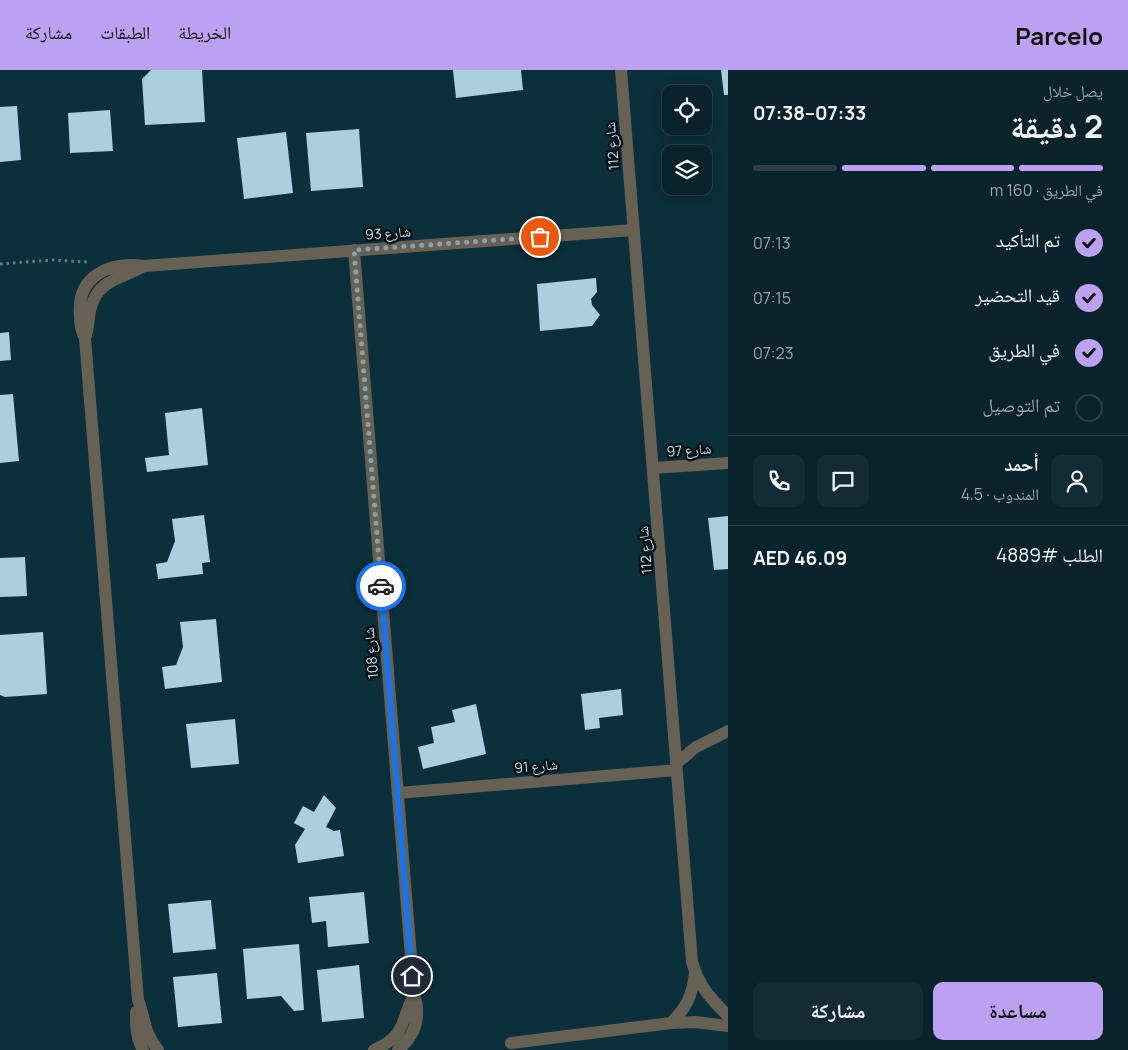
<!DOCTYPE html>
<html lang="ar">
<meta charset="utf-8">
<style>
:root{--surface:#09232d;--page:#122b35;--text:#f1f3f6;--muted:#99a4aa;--line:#294049;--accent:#bca0f2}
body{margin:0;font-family:Manrope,"Noto Naskh Arabic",sans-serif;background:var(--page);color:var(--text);direction:rtl;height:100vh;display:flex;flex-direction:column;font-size:19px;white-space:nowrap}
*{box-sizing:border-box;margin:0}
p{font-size:16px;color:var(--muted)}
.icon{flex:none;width:28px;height:28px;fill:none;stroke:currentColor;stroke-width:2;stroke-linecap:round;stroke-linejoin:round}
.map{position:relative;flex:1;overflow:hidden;direction:ltr}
.panel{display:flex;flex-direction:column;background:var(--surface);width:400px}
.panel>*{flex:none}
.fabs{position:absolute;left:662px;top:15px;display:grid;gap:10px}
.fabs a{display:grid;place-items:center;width:50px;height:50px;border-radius:10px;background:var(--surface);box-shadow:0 2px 12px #0003,0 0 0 1px var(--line);font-size:25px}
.pin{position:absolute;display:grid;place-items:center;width:42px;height:42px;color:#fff;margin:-21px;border:2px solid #fff;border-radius:50%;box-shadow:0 1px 5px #0007}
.courier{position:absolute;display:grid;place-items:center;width:50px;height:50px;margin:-25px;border:4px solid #1a73e8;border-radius:50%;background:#fff;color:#222;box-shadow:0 1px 6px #0007}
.headline em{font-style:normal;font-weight:700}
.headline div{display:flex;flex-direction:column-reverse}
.headline{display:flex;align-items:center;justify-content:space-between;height:85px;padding:0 25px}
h1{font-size:32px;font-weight:700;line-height:38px}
.bar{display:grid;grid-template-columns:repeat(4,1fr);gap:8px 5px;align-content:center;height:60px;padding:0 25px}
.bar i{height:6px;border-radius:4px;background:var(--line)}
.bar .current{background:var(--accent)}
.bar p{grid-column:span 4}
.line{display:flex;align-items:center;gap:12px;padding:0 25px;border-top:1px solid var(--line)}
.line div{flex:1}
.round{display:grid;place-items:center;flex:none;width:52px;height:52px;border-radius:10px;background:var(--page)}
ol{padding:0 25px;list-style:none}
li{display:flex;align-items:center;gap:15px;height:55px}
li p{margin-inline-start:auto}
li .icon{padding:5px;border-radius:50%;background:var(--accent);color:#111;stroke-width:4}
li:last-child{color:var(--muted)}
li i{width:28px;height:28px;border:2px solid var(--line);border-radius:50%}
.cta{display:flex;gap:10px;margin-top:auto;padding:10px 25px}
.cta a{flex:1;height:58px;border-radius:10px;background:var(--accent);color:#111;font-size:20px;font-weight:700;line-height:58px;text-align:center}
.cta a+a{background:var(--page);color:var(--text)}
header{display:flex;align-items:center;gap:30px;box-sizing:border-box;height:70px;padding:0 25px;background:var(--accent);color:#111}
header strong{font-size:24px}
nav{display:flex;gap:28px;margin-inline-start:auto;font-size:18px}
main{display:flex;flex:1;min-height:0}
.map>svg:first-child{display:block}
.building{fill:#aad0e0}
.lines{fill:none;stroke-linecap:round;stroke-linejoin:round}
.path{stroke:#607c87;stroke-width:3;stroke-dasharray:2.5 4;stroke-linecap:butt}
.minor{stroke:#676155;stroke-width:12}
.done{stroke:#89a1ab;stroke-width:5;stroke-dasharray:0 9}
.route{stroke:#1a73e8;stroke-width:6}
.labels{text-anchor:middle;stroke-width:5;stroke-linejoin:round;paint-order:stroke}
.street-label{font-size:14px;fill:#cddfe7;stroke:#07151b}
</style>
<header>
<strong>Parcelo</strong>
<nav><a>الخريطة</a><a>الطبقات</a><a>مشاركة</a></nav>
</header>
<main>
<section class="panel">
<div class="headline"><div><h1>2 دقيقة</h1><p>يصل خلال</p></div><em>07:33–07:38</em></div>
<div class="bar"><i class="current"></i><i class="current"></i><i class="current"></i><i></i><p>في الطريق · 160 m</p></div>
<ol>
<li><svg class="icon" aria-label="check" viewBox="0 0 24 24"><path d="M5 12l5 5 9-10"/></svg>تم التأكيد<p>07:13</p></li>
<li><svg class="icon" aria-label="check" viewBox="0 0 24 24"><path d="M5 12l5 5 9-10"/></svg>قيد التحضير<p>07:15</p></li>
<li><svg class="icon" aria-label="check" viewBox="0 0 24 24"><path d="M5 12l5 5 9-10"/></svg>في الطريق<p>07:23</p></li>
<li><i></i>تم التوصيل</li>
</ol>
<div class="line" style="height:90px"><a class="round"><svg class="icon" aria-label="person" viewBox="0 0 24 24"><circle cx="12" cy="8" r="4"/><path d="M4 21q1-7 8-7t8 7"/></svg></a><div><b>أحمد</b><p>المندوب · 4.5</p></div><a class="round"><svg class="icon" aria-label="chat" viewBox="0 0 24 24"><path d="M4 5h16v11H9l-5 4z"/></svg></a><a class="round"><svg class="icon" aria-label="phone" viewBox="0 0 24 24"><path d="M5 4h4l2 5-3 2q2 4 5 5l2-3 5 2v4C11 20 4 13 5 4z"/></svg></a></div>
<div class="line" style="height:65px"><div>الطلب #4889</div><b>AED 46.09</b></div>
<div class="cta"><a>مساعدة</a><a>مشاركة</a></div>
</section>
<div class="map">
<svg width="728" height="980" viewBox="0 0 728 980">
<rect width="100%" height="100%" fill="#0c2f3c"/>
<path class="building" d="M151 0H202L205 52 145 55 142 9Z
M453 0H521L523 20 456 28Z
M721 0H728V25H724Z
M17 36 21 90 0 92V37Z
M110 40 113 81 70 83 68 43Z
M359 59 363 117 311 121 306 63Z
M286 62 293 123 244 129 237 68Z
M596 208 597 222 591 229 592 235 600 245 592 256 540 261 537 214Z
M9 262 11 290 0 291V263Z
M13 324 19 391 0 393V325Z
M202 338 208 395 147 402 145 388 169 385 165 343Z
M204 445 210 492 202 493 203 504 158 509 156 494 167 492 175 471 172 449Z
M728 446V499L714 500 708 448Z
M25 487 27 526 0 527V488Z
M216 549 222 612 165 619 162 597 176 595 183 577 180 552Z
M43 562 47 624 5 627 0 625V565Z
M621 619 623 645 599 648 600 658 585 660 581 624Z
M476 634 486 684 423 699 418 677 434 673 431 657 455 652 452 640Z
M235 649 239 694 191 698 186 654Z
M324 725 336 738 326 757 334 761 340 760 344 786 298 793 295 775 305 759 294 753 303 736 314 742Z
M364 822 369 873 328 877 326 851 312 853 309 827Z
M211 830 216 879 173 883 168 834Z
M299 874 304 940 294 941 281 926 247 929 243 879Z
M359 895 364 948 322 952 317 900Z
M217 903 222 953 178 957 173 907Z"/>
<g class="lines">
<path class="path" d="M0 194 53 190 89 192"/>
<path class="minor" d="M621 0 692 892C699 916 710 928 728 946
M354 180 414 924C421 946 416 965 398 980
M85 268C89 258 88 247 91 237 99 209 121 209 142 197
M653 398 728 393
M677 693 696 677 728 661
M398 723 677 700
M136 942C136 956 136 968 143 980
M671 953C687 937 692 926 695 903
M511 973 671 953 695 952 728 956
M158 980C143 961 146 950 138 930L85 268C81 261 80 254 80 246 76 206 110 191 144 196L634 160
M374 980C406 966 401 951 414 924"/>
</g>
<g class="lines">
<path class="done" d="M381 516 354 180 540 167"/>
<path class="route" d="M381 516 412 906"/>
</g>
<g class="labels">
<g class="street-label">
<text transform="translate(612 76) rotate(-95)" y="5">شارع 112</text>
<text transform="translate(388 163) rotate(-4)" y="5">شارع 93</text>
<text transform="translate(689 380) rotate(-4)" y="5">شارع 97</text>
<text transform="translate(645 480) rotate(-95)" y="5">شارع 112</text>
<text transform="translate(371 583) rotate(-95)" y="5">شارع 108</text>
<text transform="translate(536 696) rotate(-5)" y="5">شارع 91</text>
</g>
</g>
</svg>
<div class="fabs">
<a><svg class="icon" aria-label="locate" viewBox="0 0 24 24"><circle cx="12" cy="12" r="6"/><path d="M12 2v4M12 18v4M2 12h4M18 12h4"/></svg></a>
<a><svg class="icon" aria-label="layers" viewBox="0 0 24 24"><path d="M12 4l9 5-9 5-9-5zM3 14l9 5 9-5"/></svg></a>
</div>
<div class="pin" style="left:540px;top:167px;background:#ea580c"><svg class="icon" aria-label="bag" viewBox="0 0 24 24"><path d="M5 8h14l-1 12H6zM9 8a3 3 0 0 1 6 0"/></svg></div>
<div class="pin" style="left:412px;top:906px;background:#1f2937"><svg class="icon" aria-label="home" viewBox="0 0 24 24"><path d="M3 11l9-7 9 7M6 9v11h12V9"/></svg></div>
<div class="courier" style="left:381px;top:516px"><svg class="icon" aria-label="car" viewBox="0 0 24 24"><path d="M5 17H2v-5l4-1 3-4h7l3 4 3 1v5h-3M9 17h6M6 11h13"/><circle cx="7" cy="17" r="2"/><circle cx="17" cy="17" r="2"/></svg></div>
</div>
</main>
